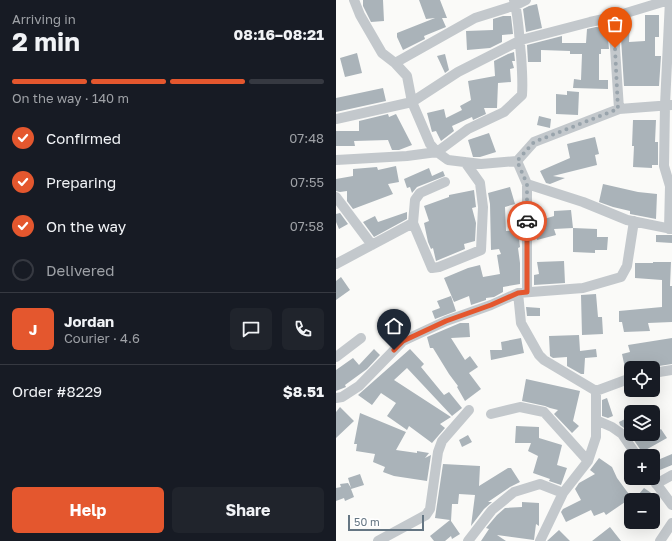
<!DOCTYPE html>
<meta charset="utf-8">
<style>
:root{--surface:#171b24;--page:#20242c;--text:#f1f3f6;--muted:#9ea1a6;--line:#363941;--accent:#e4572e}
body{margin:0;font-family:"Golos Text",sans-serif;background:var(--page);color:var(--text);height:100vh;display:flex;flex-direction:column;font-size:15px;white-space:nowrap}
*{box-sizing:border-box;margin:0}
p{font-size:13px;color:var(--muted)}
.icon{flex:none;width:22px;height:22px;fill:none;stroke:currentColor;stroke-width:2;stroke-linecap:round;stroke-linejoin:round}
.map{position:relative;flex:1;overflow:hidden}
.details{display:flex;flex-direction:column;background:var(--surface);width:336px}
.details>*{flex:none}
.tools{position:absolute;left:288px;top:361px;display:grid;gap:8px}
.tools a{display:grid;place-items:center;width:36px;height:36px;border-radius:6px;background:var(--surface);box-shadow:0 4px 16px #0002;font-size:20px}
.scale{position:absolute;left:12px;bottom:10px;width:76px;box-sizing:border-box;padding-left:4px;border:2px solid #657683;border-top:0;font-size:11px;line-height:14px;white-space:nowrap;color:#657683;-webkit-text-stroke:3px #fff;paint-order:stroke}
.pin{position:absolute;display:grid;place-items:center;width:34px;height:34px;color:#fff;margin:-41px -17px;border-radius:50% 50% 50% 0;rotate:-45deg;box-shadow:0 0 4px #0007}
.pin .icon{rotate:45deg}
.courier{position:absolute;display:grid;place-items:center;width:40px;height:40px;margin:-20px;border:3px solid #e4572e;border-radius:50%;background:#fff;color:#222;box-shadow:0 1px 5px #0007}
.head em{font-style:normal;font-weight:700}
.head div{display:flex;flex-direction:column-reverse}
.head{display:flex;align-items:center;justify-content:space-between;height:68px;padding:0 12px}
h1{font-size:26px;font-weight:700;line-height:30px}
.bar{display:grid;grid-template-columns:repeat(4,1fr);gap:6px 4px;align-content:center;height:48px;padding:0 12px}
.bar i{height:5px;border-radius:3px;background:var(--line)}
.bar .active{background:var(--accent)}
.bar p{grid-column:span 4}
.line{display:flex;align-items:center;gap:10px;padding:0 12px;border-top:1px solid var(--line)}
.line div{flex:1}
.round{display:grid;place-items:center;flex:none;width:42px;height:42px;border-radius:6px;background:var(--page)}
ol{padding:0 12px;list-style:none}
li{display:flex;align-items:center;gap:12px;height:44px}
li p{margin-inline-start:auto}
li .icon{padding:4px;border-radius:50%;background:var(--accent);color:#fff;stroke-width:4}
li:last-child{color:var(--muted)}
li i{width:22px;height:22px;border:2px solid var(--line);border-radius:50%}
.action{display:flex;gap:8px;margin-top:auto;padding:8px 12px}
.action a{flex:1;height:46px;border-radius:6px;background:var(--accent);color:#fff;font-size:16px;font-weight:700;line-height:46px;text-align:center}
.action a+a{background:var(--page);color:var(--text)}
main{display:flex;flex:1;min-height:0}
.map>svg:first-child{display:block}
.building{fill:#aab3b9}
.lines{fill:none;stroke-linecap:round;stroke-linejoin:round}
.minor{stroke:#c3c8cc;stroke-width:10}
.done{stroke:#99a4ac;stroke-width:4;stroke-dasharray:0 7.2}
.route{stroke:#e4572e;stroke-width:5}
</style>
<main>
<section class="details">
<div class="head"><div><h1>2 min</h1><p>Arriving in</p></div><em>08:16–08:21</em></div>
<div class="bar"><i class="active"></i><i class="active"></i><i class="active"></i><i></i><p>On the way · 140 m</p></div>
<ol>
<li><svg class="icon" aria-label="check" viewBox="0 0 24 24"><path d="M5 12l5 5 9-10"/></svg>Confirmed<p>07:48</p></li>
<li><svg class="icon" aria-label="check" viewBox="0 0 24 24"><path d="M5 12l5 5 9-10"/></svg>Preparing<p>07:55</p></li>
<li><svg class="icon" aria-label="check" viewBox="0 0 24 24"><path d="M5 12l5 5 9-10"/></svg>On the way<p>07:58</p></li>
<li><i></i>Delivered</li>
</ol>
<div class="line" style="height:72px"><b class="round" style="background:var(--accent);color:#fff">J</b><div><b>Jordan</b><p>Courier · 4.6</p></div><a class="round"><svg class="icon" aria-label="chat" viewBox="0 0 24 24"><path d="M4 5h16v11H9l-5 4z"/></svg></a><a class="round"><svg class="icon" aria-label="phone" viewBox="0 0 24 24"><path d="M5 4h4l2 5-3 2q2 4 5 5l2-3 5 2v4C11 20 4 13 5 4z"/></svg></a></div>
<div class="line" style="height:52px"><div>Order #8229</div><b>$8.51</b></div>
<div class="action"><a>Help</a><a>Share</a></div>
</section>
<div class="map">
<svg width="336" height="541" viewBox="0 0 336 541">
<rect width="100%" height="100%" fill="#fafaf8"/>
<path class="building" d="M27 0H47L48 21 35 22 27 6Z
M83 0H104L111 18H106L110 27 88 36 89 39 67 50 61 37V33L99 18 90 19Z
M201 4 206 28 190 32 187 9 193 6Z
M309 15H323V37H319V56H325L323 86H288L284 22 294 20 293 42 309 41Z
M167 16H175L177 34 166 35V42L154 48 131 50 130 31 157 30V19Z
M260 27 271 28 273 49H265V54H263V80H272V89L237 88 238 79 245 80 246 54H234V51L205 50V62H192L191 45 226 36V43H250L251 29Z
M178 52 179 61H176L178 68 174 69 175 82 162 83 161 108H148L150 114 137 120 136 117 116 126 118 131 105 141 100 131 96 132 91 113 108 109 110 118 126 110 124 106 135 100 132 81 159 76 158 61 172 54Z
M21 53 26 73 9 77 4 58Z
M109 54 113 70 109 73 101 56Z
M47 88 50 101 0 112V98Z
M231 91 243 92 242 115 220 114V94L231 95Z
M52 114 53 117 60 114 76 145 63 150H56L52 140 18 141 19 146H0V131H23V121Z
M203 116 215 119 214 128 201 125Z
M297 120H320L319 142H322V165H316V168L297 167 298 146H296Z
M153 133 160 152 144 157H137L132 140Z
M259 137 263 154 259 155 261 165 217 176 229 178 214 184 210 183 204 171 234 158 231 144Z
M60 166 63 182 52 184 57 194 17 209 11 201V191L4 192 0 191V179L17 176V169L41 167 42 170Z
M93 168 96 176 107 171 109 176 81 187 76 193 74 187 71 188 68 179Z
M267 184 302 192 321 194 320 219 294 214V211L277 207 263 202Z
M174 187 179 204 169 207 170 231 182 230 184 247 182 248 184 263V284L167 287V292L158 297 150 298V300L135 305 133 296 118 302 108 278 132 268 144 265 147 277 164 274 161 255 165 254 163 249 155 250 154 204 152 193Z
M138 190 140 207 136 208 140 223 139 241 128 244 129 249 100 261 97 248 95 249 92 242 88 223 93 221 88 206 113 197V195Z
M235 210 237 228 218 229 220 235 201 240 198 228V222L218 216V211Z
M71 212V219L38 237 27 222 39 216 42 222Z
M4 213 12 224 3 229 0 222V214Z
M237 228 261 229V237H272L271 250H259V253L237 252Z
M320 235H336V243L320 242Z
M228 261 229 283 198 285V275L203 274 201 262Z
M317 262H335L334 286H336V322L312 323 314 331 288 332 286 322H283V311L326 307V280L299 278V263H317Z
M5 277 14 290 0 300V281Z
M260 294 262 317H266L267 334 246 335 245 295Z
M115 296 120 311 99 319 96 311 104 308 101 301Z
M190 307 204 308V316H191Z
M124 323H133L134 337 115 338 129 360 134 356 142 367 133 373 145 389 129 401 121 387 122 386 113 374 97 348H94L91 337Z
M243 335 244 351 260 349 261 357 249 358 248 374H245L231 366V357L217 358 214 356 213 336Z
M185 338 188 353 155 360 154 350H166L165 342Z
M336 338V364L310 368H289L286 354 294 352 292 345Z
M38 349 44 355 31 369 9 385 10 387 0 391V370L17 358 23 365Z
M74 349 88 364 85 367 108 395 113 392 126 408 116 416 71 368 58 380 115 417 104 424 109 428 96 443 73 426 71 430 51 416 60 403 45 393 36 405 22 395Z
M190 379 244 391 237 421 243 426 236 433 218 414 222 410 214 408 209 406 186 401Z
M271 398 277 416 272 418 266 416V400Z
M4 407 18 421 0 438V412Z
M24 413 70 432 60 450 81 453V451L93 453 89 458 95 455 91 481 58 476 47 472 49 467 37 462 39 454 20 451 21 444H18Z
M295 416V434H306L309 438 325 429 331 438 306 452 291 430 284 425 283 422Z
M180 426 203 427V438L226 445 221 465 231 468 225 485 213 481 214 479 197 473 202 456 192 451 195 443H179Z
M132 435 136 442 126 447 123 440Z
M336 454V465L319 472H317V462Z
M263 458 276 467 281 478 295 497V507L289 502 270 515 268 512 258 516 255 510 230 522 225 512 227 509 245 500 239 489 243 483 259 474 254 470Z
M107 464 144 466 143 486 172 468H175L184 482 174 487 152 502H156L148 509 135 526 139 495 123 494 122 504H116L115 521 124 534 116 539 115 536 109 541H98L94 536 114 520 99 518Z
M24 474 28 485 15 489 18 497 9 501 8 498 0 501V488L5 487 4 484 12 483 15 488 12 478Z
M308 488 324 499V500H298Z
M186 502 203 503V526L200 524 198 540 161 535 170 541H145L153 529 150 528 161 515 169 508 186 507Z
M274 527 285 541H256Z
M223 530 234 541H211Z"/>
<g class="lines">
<path class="minor" d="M18 0 24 15 46 53 59 63 71 76 76 102 94 144 101 152 112 160 145 164 181 161 191 184 247 202 291 220 336 229
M277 17 283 109
M59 63 139 18 180 5 190 0
M0 119 76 102 122 72 185 40 254 22 277 17 333 0
M0 160 71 156 101 152 132 129 168 112 186 95C187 82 186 69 185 55 183 37 183 18 178 0
M181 161 198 142 283 109 336 105
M109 182 84 193 79 200 77 223 96 268 103 267 145 250 147 207 144 183 129 162
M191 184V292
M0 197 36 245
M333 229 334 186 328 166 329 105 334 0
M0 264 77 223
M182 293 185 323 203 355 208 360 260 391
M0 357 25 338
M317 373 336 370
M0 398 6 397 23 386 67 341 110 321 155 305 182 293 247 288 285 277 291 266 298 221
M155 414 184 407 208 412 252 461
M260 420 276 427 286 434 301 456
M316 478 336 505
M320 484 336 475
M42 541 90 515 94 509 102 452 106 441 133 410
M132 541 156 510 178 492 204 484 227 493
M204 541 227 493 252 461 260 437V391L295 378
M324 541 336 523"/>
</g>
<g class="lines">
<path class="done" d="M191 221V184L181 161 198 142 282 109 279 48"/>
<path class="route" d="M58 350 67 341 110 321 155 305 182 293 191 292V221"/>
</g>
</svg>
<div class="tools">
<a><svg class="icon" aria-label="locate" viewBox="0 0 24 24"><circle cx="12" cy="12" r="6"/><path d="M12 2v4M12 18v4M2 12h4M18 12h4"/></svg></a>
<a><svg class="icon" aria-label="layers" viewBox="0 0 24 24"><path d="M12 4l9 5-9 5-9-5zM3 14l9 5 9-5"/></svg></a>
<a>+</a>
<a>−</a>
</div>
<div class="scale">50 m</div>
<div class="pin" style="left:279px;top:48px;background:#ea580c"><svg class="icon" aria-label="bag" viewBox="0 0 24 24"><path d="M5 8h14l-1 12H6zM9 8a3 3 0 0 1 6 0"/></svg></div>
<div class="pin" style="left:58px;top:350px;background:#1f2937"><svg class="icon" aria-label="home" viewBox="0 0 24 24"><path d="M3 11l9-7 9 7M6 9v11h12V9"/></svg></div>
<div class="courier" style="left:191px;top:221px"><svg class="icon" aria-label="car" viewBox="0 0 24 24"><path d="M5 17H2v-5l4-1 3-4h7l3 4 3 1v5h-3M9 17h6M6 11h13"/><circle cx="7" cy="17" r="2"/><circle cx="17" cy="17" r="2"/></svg></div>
</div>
</main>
